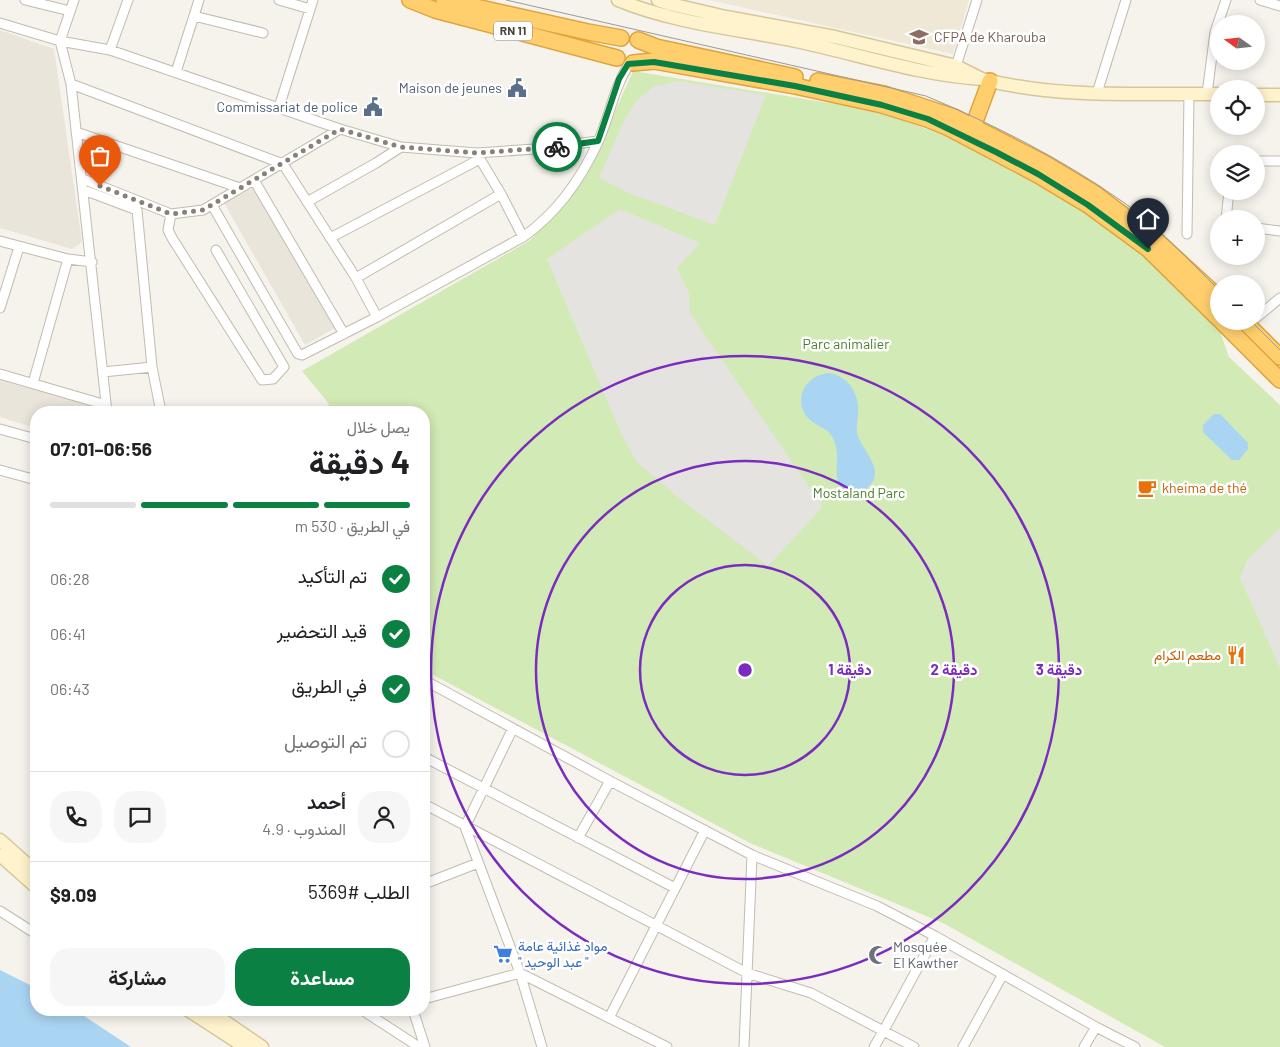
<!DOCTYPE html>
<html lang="ar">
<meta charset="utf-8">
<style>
:root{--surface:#fff;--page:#f6f6f6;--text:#202124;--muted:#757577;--line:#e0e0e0;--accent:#0b8043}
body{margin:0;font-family:Barlow,Vazirmatn,sans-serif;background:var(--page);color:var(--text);direction:rtl;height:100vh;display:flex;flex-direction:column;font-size:19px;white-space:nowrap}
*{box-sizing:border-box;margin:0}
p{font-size:16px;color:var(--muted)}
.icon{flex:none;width:28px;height:28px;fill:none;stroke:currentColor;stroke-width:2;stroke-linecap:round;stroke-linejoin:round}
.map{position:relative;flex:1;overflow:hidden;direction:ltr}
.details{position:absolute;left:30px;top:406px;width:400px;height:610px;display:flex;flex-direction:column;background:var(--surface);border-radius:20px;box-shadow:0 2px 12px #0003;direction:rtl}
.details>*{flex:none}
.needle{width:32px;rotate:285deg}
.tools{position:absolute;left:1210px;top:15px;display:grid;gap:10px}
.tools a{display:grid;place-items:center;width:55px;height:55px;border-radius:50%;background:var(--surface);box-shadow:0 2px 12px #0003;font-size:25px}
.pin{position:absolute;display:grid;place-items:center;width:42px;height:42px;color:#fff;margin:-51px -21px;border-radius:50% 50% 50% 0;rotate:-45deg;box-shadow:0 0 5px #0007}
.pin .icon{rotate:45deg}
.courier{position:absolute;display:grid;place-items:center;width:50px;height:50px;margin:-25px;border:4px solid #0b8043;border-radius:50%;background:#fff;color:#222;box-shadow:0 1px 6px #0007}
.overview em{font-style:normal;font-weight:700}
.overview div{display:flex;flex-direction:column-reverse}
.overview{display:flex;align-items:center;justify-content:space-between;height:85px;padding:0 20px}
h1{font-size:32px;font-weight:700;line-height:38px}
.bar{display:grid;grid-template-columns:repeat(4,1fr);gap:8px 5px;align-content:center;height:60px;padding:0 20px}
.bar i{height:6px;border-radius:4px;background:var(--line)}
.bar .active{background:var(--accent)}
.bar p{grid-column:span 4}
.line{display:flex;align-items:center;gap:12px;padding:0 20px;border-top:1px solid var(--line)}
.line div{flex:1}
.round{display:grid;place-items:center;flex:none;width:52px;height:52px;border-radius:20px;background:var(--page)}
ol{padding:0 20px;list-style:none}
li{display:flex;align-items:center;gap:15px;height:55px}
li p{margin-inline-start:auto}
li .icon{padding:5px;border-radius:50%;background:var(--accent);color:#fff;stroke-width:4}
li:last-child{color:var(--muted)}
li i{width:28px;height:28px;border:2px solid var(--line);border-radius:50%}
.primary-button{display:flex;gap:10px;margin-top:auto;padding:10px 20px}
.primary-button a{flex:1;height:58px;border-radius:20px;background:var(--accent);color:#fff;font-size:20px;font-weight:700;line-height:58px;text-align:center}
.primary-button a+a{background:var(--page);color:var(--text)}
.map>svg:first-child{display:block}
.residential{fill:#eae5da}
.education{fill:#efe8d6}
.green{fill:#d2eab5}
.parking{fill:#e5e3e0}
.water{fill:#a9d4f2}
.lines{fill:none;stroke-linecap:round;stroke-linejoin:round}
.street-casing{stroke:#c2bbae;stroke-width:11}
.secondary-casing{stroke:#d6c79b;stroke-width:15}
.highway-casing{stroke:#e0a43c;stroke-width:18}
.street{stroke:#fff;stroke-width:9}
.secondary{stroke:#fff3cd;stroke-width:12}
.highway{stroke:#ffcf6e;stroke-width:15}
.tram{stroke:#9a9a9a;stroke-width:1}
.done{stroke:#878178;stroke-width:5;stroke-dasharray:0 9}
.route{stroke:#0b8043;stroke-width:6}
.ring{fill:none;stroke:#7b2cbf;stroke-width:2.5}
.labels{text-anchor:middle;stroke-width:5;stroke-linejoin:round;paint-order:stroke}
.shield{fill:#fff;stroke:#817c74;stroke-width:1}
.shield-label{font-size:12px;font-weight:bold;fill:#4b4439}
.education-label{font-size:14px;fill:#785e54;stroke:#fff;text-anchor:start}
.service-label{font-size:14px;fill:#4e5e75;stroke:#fff;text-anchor:end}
.park-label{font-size:14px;fill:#4a7f2a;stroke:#fff}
.food-label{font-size:14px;fill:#c56008;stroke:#fff;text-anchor:start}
.shop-label{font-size:14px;fill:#366cbe;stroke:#fff;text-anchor:start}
.worship-label{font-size:14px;fill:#5b616d;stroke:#fff;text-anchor:start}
.centre{fill:#7b2cbf;stroke:#fff;stroke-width:2.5}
.ring-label{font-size:15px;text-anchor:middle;font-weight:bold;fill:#7b2cbf;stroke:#fff;stroke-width:5;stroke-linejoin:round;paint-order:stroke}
</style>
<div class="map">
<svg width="1280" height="1047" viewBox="0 0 1280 1047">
<rect width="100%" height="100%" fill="#f6f3ec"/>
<path class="residential" d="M0 30 54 49 82 242 72 249 0 228Z
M252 186 335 328 305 345 224 203Z
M0 378 100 407V412H36V428L0 417Z"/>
<path class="education" d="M709 0H969L953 54Z"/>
<path class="green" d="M633 71 841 105 891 116 962 142 1026 174 1098 217 1145 253 1217 323 1229 357 1280 405V1047H1165L943 923 750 843 424 670V412H324L329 404 302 371 529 241 560 210 587 174Z"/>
<path class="parking" d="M678 81 766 95 715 225 631 194 599 178 623 123 636 101 655 86Z
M620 209 700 243 677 268 689 293 690 313 823 507 768 566 674 494 636 461 623 438 547 259Z
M1280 528V668L1240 578 1247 560Z"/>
<path class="water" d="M828 373C848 375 860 394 858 414 858 420 856 426 857 433 861 450 888 471 867 488 863 491 858 492 853 492 831 489 838 468 837 455 837 448 835 442 832 436 826 427 815 426 808 418 792 400 806 375 828 373Z
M1214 414H1220L1248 443V449L1239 460H1232L1203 432V425Z
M0 970 36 988V1010H75L131 1047H0Z"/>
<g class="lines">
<g class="street-casing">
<path id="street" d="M25 0 70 11
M74 0 60 41 71 84 107 412
M279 0 310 9
M1260 0 1280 6
M194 16 263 33
M0 23 60 41 110 50 340 129 401 147 477 153 535 149 598 141
M110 50 128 0
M956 66 977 0
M176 72 199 0
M71 84 283 164 356 278 377 317
M1097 93 1126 0
M1207 94 1215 32 1226 0
M279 107 313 0
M76 132 240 188
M477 154 501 194 523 237
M1256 161H1280
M83 179 171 214 203 210 340 129
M254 180 344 334
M84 190 137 210 152 367 103 372
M307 202 376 163 401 147
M212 205 298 354 302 355 377 317 523 237C557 213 581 179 598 142 610 115 613 90 629 64
M171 214 168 230 172 238 262 380 273 379 284 367 216 250
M1226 219 1229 191
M1256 228 1280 231
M1187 234 1189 94
M330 238 480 159
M0 241 68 259 92 262
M356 278 501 194
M0 308 19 247
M1256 318 1280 298
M152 367 161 412
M0 374 106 405
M33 383 68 259
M0 429 36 439
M0 470 36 480
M424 680 610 781 752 855 877 906 935 936 1096 1027 1135 1047
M513 728 465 827 520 973 542 1047
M424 757 675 888
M424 804 747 973 811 993 914 1047
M578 838 610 781
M424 884 478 863
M0 911 36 934
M424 999 520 973 667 1047
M362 1010 419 1047
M413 1010 425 1047
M609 1018 705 830
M744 1047 752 855
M874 1047 884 1030 935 936
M963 1047 1003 974
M1084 1047 1096 1027"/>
</g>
<g class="secondary-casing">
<path id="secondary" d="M618 0C674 23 737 29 796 41 858 54 919 75 982 79L956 66 835 37 726 17 670 4 658 0
M982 79C1059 99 1140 93 1219 94
M1256 95H1280
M0 840 36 872
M0 855 36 887
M188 1010 245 1047
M208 1010 262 1047"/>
</g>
<g class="highway-casing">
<path id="highway" d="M410 0 435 10 617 58
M444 0 588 32 621 38
M638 40 656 47 795 77
M633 63 654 61 795 86 882 105 927 119 949 128 1038 175 1088 205 1148 249 1219 319
M818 81 884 94 954 117 1044 163 1094 193 1156 240 1219 298
M973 127 990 81
M1221 321 1280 380
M1244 321 1280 357"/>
</g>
<use href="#street" class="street"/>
<use href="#secondary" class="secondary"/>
<use href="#highway" class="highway"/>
<path class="tram" d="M506 0 926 96C995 125 1062 159 1123 202 1159 227 1188 260 1219 290
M1251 321 1280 350"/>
</g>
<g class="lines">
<path class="done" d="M100 186 171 214 203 210 340 129 401 147 477 153 557 147"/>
<path class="route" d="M557 147 598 141 619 79 628 64 654 62 795 86 882 105 928 119 996 152 1038 174 1088 205 1148 249"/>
</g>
<g class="ring">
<circle cx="745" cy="670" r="105"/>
<circle cx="745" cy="670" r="209"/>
<circle cx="745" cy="670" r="314"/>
</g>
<defs>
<g id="university-bare" transform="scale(1.5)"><path d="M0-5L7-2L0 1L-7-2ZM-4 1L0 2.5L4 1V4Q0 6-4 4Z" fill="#8d6e63" stroke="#fff" stroke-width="2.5" paint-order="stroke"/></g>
<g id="civic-bare" transform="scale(1.5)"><path d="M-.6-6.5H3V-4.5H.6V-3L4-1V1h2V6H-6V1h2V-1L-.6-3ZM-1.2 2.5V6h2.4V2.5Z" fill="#5c6f8a" stroke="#fff" stroke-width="2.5" paint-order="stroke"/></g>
<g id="cafe-bare" transform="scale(1.5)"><path d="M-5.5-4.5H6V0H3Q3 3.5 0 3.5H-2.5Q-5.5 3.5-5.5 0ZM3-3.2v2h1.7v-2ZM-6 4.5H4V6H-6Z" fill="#e8710a" stroke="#fff" stroke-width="2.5" paint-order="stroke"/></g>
<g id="restaurant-bare" transform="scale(1.5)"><path d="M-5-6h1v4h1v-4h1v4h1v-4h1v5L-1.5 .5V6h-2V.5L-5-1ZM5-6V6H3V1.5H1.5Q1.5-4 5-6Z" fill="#e8710a" stroke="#fff" stroke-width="2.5" paint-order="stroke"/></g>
<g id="supermarket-bare" transform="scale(1.5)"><path d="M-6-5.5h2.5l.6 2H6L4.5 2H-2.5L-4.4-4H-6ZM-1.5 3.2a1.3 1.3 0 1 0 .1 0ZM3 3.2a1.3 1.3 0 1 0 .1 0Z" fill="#3f7fe0" stroke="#fff" stroke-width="2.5" paint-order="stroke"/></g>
<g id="mosque-bare" transform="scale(1.5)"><path d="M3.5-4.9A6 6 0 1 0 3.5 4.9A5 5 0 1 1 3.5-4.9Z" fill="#6b7280" stroke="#fff" stroke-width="2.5" paint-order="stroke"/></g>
</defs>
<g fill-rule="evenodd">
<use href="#university-bare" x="919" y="37"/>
<use href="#civic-bare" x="517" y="88"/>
<use href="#civic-bare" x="373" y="107"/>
<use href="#cafe-bare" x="1147" y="488"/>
<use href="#restaurant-bare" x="1236" y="655"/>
<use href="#supermarket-bare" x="503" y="954"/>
<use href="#mosque-bare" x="878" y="955"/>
</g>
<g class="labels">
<rect class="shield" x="494" y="21.5" width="38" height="19" rx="4"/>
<g class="shield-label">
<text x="513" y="35">RN 11</text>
</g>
<g class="education-label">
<text x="934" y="42">CFPA de Kharouba</text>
</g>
<g class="service-label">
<text x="502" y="93">Maison de jeunes</text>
<text x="358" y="112">Commissariat de police</text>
</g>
<g class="park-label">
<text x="846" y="349">Parc animalier</text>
<text x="859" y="498">Mostaland Parc</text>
</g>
<g class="food-label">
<text x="1162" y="493">kheima de thé</text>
<text x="1221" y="660" text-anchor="end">مطعم الكرام</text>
</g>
<g class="shop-label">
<text x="518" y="951">مواد غذائية عامة<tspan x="518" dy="16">" عبد الوحيد "</tspan></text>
</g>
<g class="worship-label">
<text x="893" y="952">Mosquée<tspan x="893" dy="16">El Kawther</tspan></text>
</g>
</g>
<circle cx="745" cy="670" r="8" class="centre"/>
<g class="ring-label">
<text x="850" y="675">1 دقيقة</text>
<text x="954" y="675">2 دقيقة</text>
<text x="1059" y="675">3 دقيقة</text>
</g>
</svg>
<div class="tools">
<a><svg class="needle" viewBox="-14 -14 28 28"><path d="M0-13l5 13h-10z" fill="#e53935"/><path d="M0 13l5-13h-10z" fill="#757577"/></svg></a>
<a><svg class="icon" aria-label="locate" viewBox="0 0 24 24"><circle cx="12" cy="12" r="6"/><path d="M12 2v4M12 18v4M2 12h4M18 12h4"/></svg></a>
<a><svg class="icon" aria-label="layers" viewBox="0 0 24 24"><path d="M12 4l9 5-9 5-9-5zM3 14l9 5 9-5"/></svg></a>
<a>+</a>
<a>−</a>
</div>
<div class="pin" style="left:100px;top:186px;background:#ea580c"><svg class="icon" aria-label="bag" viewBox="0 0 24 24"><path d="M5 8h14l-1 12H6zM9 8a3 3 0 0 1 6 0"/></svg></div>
<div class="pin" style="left:1148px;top:249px;background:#1f2937"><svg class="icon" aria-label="home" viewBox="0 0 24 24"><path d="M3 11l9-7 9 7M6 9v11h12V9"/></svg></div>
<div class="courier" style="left:557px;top:147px"><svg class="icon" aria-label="bike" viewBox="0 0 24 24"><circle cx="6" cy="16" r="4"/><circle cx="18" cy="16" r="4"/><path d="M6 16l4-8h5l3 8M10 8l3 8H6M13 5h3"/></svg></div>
<section class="details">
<div class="overview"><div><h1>4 دقيقة</h1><p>يصل خلال</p></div><em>06:56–07:01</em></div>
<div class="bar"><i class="active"></i><i class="active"></i><i class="active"></i><i></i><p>في الطريق · 530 m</p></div>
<ol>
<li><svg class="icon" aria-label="check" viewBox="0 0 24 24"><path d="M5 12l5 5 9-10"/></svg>تم التأكيد<p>06:28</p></li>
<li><svg class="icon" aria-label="check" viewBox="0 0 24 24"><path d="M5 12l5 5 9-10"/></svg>قيد التحضير<p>06:41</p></li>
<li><svg class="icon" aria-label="check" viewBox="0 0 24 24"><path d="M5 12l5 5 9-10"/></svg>في الطريق<p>06:43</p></li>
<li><i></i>تم التوصيل</li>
</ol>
<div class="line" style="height:90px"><a class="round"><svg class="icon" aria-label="person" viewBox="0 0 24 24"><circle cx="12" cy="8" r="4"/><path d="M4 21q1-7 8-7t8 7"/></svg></a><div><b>أحمد</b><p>المندوب · 4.9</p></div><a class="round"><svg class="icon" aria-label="chat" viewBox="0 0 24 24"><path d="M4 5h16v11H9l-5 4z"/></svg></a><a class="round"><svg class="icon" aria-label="phone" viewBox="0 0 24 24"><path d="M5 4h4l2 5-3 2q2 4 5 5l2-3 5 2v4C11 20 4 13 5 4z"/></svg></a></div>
<div class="line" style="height:65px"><div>الطلب #5369</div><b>$9.09</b></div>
<div class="primary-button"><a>مساعدة</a><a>مشاركة</a></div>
</section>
</div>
